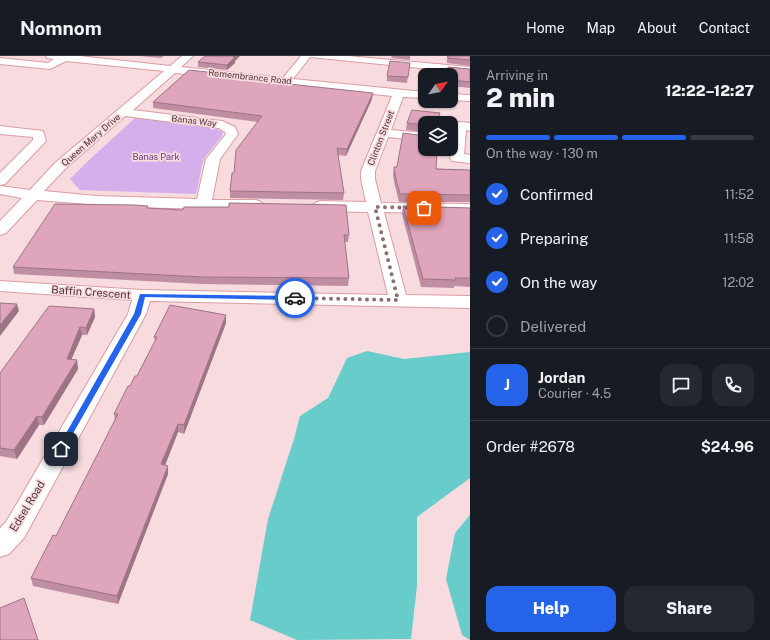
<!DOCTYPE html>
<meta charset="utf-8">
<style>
:root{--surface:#171b24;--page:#242831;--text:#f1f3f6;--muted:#9ea1a6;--line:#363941;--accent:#2563eb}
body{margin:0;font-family:"Public Sans",sans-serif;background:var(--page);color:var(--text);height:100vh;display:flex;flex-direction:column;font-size:15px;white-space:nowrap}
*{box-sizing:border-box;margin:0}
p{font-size:13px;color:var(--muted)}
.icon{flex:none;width:22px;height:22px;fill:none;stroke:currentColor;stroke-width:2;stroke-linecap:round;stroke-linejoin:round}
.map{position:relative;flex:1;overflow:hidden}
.side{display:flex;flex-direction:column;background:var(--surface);width:300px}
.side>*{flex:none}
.needle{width:26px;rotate:57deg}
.buttons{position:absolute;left:418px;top:12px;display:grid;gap:8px}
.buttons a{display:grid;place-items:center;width:40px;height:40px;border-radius:8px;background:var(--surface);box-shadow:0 1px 3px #0004;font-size:20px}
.pin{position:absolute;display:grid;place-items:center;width:34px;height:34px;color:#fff;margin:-17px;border-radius:8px;box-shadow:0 2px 6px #0006}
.courier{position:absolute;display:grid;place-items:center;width:40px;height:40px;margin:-20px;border:3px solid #2563eb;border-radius:50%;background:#fff;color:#222;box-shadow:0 1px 5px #0007}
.summary em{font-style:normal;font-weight:800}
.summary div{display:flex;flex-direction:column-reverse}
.summary{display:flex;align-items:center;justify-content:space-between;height:68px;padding:0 16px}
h1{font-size:26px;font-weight:800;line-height:30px}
.bar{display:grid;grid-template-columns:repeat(4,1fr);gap:6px 4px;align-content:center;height:48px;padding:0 16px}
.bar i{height:5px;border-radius:3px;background:var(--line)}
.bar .current{background:var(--accent)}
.bar p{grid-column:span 4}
.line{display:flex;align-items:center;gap:10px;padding:0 16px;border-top:1px solid var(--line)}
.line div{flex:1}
.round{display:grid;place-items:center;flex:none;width:42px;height:42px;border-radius:12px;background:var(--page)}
ol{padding:0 16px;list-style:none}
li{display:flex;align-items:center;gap:12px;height:44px}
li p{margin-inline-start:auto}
li .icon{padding:4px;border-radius:50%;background:var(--accent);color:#fff;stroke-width:4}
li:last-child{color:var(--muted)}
li i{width:22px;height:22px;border:2px solid var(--line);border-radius:50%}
.primary-button{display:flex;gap:8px;margin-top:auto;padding:8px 16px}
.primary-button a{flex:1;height:46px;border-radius:12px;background:var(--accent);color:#fff;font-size:16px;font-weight:800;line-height:46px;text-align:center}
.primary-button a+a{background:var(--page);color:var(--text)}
header{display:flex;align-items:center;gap:24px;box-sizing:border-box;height:56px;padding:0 20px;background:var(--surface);border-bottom:1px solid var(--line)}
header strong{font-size:19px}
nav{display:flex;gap:22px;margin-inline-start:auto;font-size:14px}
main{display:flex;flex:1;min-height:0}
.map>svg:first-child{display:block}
.green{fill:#d4afec}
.water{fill:#68cdca}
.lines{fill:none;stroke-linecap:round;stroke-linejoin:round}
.minor-casing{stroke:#db9ca3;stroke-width:2}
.minor{fill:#fff;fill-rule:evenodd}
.wall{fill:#c08ea3}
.shaded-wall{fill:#9c7484}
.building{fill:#dfa5bd;stroke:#9c7484}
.route{fill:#2563eb}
.done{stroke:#8a6e71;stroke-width:4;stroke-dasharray:0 7.2}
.labels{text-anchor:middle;stroke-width:3.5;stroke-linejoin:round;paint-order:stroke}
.far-street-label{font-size:9px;fill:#4f3437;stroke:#f7dbde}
.far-park-label{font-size:9px;fill:#673781;stroke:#f7dbde}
.street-label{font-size:11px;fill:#4f3437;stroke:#f7dbde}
</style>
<header>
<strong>Nomnom</strong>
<nav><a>Home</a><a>Map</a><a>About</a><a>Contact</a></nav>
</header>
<main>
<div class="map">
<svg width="470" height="584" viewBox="0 0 470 584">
<rect width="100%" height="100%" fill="#f7dbde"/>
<path class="green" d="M135 62 213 71 223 76 222 80 205 101 202 109 197 135 195 138 80 134 70 123 87 106Z"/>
<path class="water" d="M367 295 404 303 470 296V422L417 461V530L411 583 297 584 250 564 268 463 294 383 300 360 328 342 347 302Z
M470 459V584L462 579 446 523 455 477Z"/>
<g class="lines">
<g class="minor-casing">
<path id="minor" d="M46 0H79L170 10 182 0H193L181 11 283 22 301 0H348L470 11V17L310 1 293 23 425 36V42L403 41 391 74 425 77V85L388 81 375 115V123L381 147 470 148V158L384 156 406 239 470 240V252L150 245 146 258 24 482 9 498 0 501V472L6 466 128 258 132 244 0 235V225L142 234 388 239 368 156 320 155 315 153 312 150 315 147 320 145 366 146 361 123V115L392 40 175 17 133 54 222 65 235 71 238 78 220 103 212 144H256L261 146 264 149 261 152 256 154 128 151 37 144 6 177 0 179V165L22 142 0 138V130L30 134 55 107 164 15 66 5 50 13 0 8V2L48 7 54 3 47 2ZM125 60 219 72 225 76 226 78 206 103 197 143 96 140 44 135 65 113Z
M451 38 470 39V45L451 44Z
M460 66 470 67V75L466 74 464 98 470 99V107L452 105 450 102 454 70 456 67Z
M0 70 43 75 46 85 5 128 0 129V117L33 84V81L0 78Z"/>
</g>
<use href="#minor" class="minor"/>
</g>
<path class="wall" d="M139 0H164L161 2Z
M392 0H410V4L391 2Z
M447 0H470V10L447 7Z
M235 5V7L227 14 198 11V6Z
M410 7 407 27 387 25V20Z
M448 11 470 13V32L451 30V19H447Z
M217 20 372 43 346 100 338 99 344 137 343 144 230 142V135L234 117 258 66 153 52V46Z
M439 64 438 67H425V76L406 74 407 67Z
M394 111 470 114V146H399L394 126 393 118Z
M403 150 470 152V231L454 230V232L421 231 402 158Z
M148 152 349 179 348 186H344L349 222 348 230 202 228 14 218 13 211Z
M94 253 95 261 87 279H82L71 304H77L78 313 44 369H39L17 403 0 400V317Z
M226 267 184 378 178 376 165 409 168 418 118 548 33 530 31 522 56 480 115 365 114 358 130 330 137 320 155 285 154 281Z"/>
<path class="shaded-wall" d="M234 0H240L235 5V7L227 14V9Z
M373 37 372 43 346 100 347 93Z
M17 248 19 255 0 280V269Z
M94 253 95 261 87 279 86 272Z
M226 259V267L184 378V369Z
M80 271 82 279 68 311 67 303Z
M77 304 78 313 44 369 42 361Z
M37 360 39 369 17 403 14 394Z
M178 368V376L162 417 161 408Z
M168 410V418L118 548 117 540Z"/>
<path class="building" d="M205 0H234L233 1H235L227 9 198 6Z
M448 0H470V4L448 2Z
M390 5 410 7 408 21 387 20Z
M448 11 470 13V26L451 24V19H448Z
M189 14 217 17 214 20 373 37 347 93 337 92 344 137 230 135 232 117H234L236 94 262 60 153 46Z
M412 54 440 57 437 67H425V69L407 67Z
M403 77 425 80V93H437L436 113 470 114V139L400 138 395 119 394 111H397Z
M229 147 346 149 349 179H344L349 222 202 221 13 211 55 148 134 149 148 150 147 152 183 154 184 151H229Z
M403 150 470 152V222H455L456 224 423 223Z
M0 247 17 248 0 269Z
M170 249 226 259 184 369 178 368 161 408 168 410 117 540 31 522 53 479 56 480 118 358H114L128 330H130L135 320H137L157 281H154Z
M49 250 94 253 86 272 80 271 67 303 77 304 42 361 37 360 14 394 0 392V317Z
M24 542 38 584H0V552Z"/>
<path class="route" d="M140 238 295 240 298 242 295 244 145 241 141 258 63 395H58L57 393 134 258Z"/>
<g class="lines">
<path class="done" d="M295 242 398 244 375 151 424 152"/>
</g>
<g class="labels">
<g class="far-street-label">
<text transform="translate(250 21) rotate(6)" y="3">Remembrance Road</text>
<text transform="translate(194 65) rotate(7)" y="3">Banas Way</text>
<text transform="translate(381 82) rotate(-69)" y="3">Clinton Street</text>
<text transform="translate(91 84) rotate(-41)" y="3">Queen Mary Drive</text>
</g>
<g class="far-park-label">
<text x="156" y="104">Banas Park</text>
</g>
<g class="street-label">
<text transform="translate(91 236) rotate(4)" y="4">Baffin Crescent</text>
<text transform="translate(27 450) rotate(-59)" y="4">Edsel Road</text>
</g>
</g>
</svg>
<div class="buttons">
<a><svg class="needle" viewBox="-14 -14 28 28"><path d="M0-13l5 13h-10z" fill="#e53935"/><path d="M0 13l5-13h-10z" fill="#9ea1a6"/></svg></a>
<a><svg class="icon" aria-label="layers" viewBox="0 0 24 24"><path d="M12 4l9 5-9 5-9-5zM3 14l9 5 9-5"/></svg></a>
</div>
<div class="pin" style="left:424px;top:152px;background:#ea580c"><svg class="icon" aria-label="bag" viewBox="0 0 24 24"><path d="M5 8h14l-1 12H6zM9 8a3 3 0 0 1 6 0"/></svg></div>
<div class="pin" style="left:61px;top:393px;background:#1f2937"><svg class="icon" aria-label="home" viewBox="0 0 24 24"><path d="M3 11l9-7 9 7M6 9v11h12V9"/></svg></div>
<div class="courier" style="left:295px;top:242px"><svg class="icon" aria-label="car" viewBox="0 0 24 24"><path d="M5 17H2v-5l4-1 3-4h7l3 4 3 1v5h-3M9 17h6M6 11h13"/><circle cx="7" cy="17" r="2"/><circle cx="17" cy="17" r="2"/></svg></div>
</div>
<section class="side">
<div class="summary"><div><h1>2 min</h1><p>Arriving in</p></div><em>12:22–12:27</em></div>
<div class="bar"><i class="current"></i><i class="current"></i><i class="current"></i><i></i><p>On the way · 130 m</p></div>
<ol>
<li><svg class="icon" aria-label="check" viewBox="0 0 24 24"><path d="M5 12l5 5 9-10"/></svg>Confirmed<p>11:52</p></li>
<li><svg class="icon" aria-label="check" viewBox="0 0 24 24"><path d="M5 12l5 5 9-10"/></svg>Preparing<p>11:58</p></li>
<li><svg class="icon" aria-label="check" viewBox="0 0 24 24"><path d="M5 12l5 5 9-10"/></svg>On the way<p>12:02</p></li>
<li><i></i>Delivered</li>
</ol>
<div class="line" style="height:72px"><b class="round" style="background:var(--accent);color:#fff">J</b><div><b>Jordan</b><p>Courier · 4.5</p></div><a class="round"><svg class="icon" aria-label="chat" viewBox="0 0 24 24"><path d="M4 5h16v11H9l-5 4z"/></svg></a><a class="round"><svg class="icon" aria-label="phone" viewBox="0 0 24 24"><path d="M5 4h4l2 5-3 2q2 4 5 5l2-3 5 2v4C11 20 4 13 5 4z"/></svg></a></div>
<div class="line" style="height:52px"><div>Order #2678</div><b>$24.96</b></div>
<div class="primary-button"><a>Help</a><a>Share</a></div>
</section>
</main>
